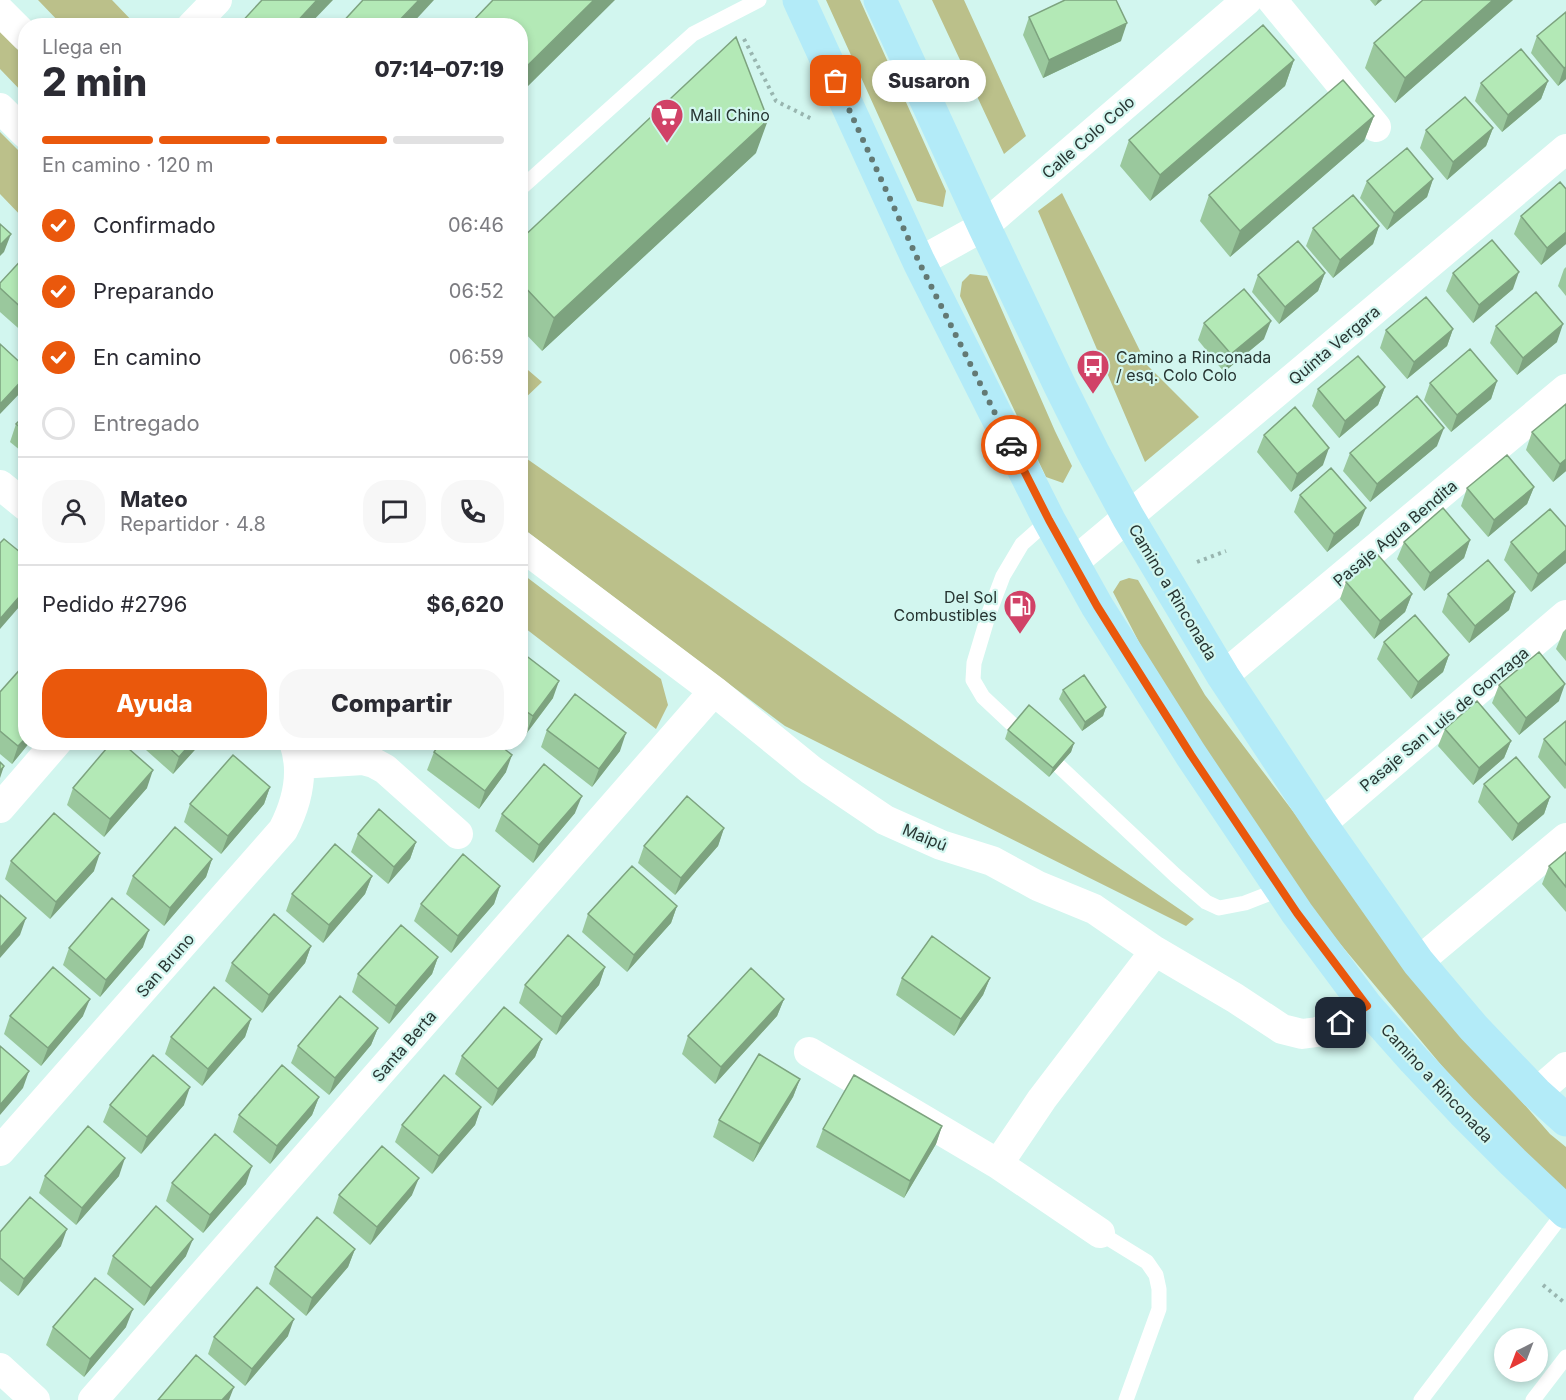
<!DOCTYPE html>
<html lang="es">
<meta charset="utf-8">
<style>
:root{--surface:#fff;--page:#f7f7f7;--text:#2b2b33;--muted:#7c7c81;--line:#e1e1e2;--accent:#ea580c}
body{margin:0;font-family:Inter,sans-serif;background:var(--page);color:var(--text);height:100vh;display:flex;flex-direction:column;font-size:22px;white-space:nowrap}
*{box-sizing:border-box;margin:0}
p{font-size:20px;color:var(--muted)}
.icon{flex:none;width:33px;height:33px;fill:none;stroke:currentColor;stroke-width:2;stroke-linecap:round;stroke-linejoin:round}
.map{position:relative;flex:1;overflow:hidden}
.panel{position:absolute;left:18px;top:18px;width:510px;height:732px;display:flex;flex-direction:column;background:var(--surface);border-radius:24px;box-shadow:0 3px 9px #0003}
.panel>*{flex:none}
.needle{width:39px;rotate:222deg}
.buttons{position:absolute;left:1494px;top:1328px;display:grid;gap:12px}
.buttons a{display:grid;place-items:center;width:54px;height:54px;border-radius:50%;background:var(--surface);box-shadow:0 3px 9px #0003;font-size:30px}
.pin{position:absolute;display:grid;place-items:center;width:51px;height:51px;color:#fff;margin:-26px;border-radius:12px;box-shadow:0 3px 9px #0006}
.courier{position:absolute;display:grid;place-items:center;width:60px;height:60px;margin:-30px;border:4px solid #ea580c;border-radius:50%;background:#fff;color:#222;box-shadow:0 2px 8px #0007}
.bubble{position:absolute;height:42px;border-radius:21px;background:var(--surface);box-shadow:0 3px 9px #0003;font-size:20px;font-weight:800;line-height:42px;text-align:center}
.headline em{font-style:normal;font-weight:800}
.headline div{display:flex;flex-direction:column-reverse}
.headline{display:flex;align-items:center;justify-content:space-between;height:102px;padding:0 24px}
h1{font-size:39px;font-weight:800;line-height:45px}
.bar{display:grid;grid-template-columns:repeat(4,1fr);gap:9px 6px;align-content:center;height:72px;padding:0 24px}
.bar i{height:8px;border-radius:4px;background:var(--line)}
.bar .current{background:var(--accent)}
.bar p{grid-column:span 4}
.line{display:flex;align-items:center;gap:15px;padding:0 24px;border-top:2px solid var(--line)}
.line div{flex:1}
.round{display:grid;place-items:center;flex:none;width:63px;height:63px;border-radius:24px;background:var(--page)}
ol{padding:0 24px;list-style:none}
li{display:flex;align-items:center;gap:18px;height:66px}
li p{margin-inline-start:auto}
li .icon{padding:6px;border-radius:50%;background:var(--accent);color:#fff;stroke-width:4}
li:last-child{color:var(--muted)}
li i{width:33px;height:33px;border:3px solid var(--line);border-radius:50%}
.primary-button{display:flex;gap:12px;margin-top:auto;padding:12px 24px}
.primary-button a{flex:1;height:69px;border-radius:24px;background:var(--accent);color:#fff;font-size:24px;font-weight:800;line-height:69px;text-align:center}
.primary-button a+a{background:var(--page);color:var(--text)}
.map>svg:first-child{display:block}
.green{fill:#bbc08a}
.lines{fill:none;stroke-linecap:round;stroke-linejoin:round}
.path{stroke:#98b5af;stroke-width:4;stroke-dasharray:3 4.5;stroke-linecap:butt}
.service{stroke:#fff;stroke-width:15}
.minor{stroke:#fff;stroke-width:30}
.primary{stroke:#b3ebf8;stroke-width:33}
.wall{fill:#9ac89d}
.shaded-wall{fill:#7da37f}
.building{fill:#b3e9b6;stroke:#7da37f;stroke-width:1.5}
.done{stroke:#637974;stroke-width:6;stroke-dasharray:0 10.8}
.route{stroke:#ea580c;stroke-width:8}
.labels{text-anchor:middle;stroke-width:4.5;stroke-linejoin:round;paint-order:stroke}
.poi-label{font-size:16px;fill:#273532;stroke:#d2f6ef;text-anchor:start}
.street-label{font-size:16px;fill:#273532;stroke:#d2f6ef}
</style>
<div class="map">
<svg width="1566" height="1400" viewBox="0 0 1566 1400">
<rect width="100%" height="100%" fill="#d2f6ef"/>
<path class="green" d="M38 0H112L136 25H62Z
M826 0H860L946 191 943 207 917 201Z
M932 0H964L1026 136 1004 154Z
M0 31 25 57V95L0 69Z
M0 132 25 157V220L0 194Z
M1062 193 1147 365 1199 417 1145 462 1038 211Z
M970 274 987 276 1055 431 1072 466 1063 483 1046 477 960 296 962 282Z
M521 364 542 382 521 402H520Z
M520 454 854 687 1194 919 1186 926 785 726 521 527Z
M520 572 661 679 668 705 656 729 521 625Z
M1129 578 1138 580 1205 695 1329 859 1403 965 1550 1134 1566 1147V1191L1492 1126 1317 916 1154 671 1113 592 1120 581Z"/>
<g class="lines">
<path class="path" d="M744 39 776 101 814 120
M1197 562 1226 551
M1543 1285 1566 1304"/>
<path class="service" d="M520 189 693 34 759 0
M1015 727 983 697 973 680 974 663 989 613 1003 576 1022 544 1049 520
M1059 766 1176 876 1206 902 1219 908 1245 903 1281 889
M1100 1233 1147 1262 1156 1275 1159 1289V1309L1126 1400
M1421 1400 1565 1211
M1533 1400 1566 1357"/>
<path class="minor" d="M1272 0 1376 127
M0 11 26 37
M192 26 217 0
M0 108 26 134
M919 262 984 226 1247 0
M0 485 26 506
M520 545 714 691 811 770 885 820 941 845 992 861 1038 886 1094 909 1155 951 1235 998 1282 1029 1302 1034 1317 1032 1341 1023 1367 1007
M1073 563 1566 149
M1223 676 1566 389
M299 764 363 760 374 763 385 769 458 834
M0 808 57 742
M1321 824 1566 615
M1418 962 1566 838
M809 1052 998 1164 1100 1233
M1536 1093 1566 1067
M0 1151 283 830C297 803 305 773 294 742
M998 1164 1042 1099 1155 951
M0 1368 35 1400
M93 1400 714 691"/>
<path class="primary" d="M799 0 919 262 1049 520 1097 606 1191 755 1297 913 1367 1007 1414 1060 1463 1112 1513 1162 1566 1212
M880 0 984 226 1060 386 1093 452 1128 517 1223 676 1321 824 1418 962 1473 1027 1536 1093 1566 1120"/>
</g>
<path class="wall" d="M1370 0H1382L1375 6Z
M1513 0 1395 103 1365 68 1374 43Z
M1566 12V79L1558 86 1531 53 1537 36Z
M1029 17 1121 41 1043 78 1023 35Z
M1294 60 1285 86 1150 201 1120 166 1129 140Z
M1548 81 1541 99 1502 132 1475 101 1481 83Z
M1374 116 1364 141 1230 257 1200 221 1209 195Z
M1493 128 1486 146 1447 180 1420 148 1426 130Z
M756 153 542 351 520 328V240Z
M1433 179 1427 197 1387 230 1360 198 1367 181Z
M1521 216 1566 244 1541 265 1514 234Z
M1379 226 1373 244 1333 278 1306 246 1313 228Z
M26 255V335L0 312V283Z
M1566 267V296L1558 286 1564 269Z
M1325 273 1318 291 1279 324 1252 292 1258 275Z
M1453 273 1513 289 1473 323 1446 291Z
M1204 323 1264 339 1224 372 1198 340Z
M1496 326 1557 342 1517 375 1490 343Z
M1453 329 1447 346 1407 379 1380 348 1386 330Z
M1497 381 1491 399 1451 432 1424 400 1430 383Z
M1385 387 1378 405 1339 438 1312 406 1318 389Z
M1566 404V471L1553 482 1526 450 1532 432Z
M26 414V455L10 442 16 424Z
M1264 435 1323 465 1291 492 1257 452Z
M1437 446 1370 502 1343 471 1350 453Z
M1534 487 1527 504 1488 537 1461 506 1467 488Z
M1300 495 1359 525 1327 552 1294 512Z
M1566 527 1531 592 1504 560 1511 542Z
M1470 540 1464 558 1424 591 1397 559 1404 542Z
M1346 582 1412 594 1405 612 1374 639 1340 599Z
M1515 592 1509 610 1469 643 1442 612 1448 594Z
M1566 629V661L1556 649 1563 632Z
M1384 642 1449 655 1443 672 1411 699 1377 659Z
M520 651 553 698 526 734 520 730Z
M1499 685 1559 701 1519 735 1492 703Z
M1063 690 1106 707 1103 716 1082 731 1059 699Z
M0 692 26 742H30L12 764 0 754Z
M1566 721V788L1565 789 1538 757 1544 739Z
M1445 729 1511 741 1504 758 1473 785 1438 746Z
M547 730 620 751 592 787 541 747Z
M1008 730 1074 743 1071 752 1049 777 1005 739Z
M137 742H202L173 774Z
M434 752 506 772 479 809 427 770Z
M1484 784 1550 797 1544 814 1512 841 1478 802Z
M270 787 264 804 221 854 184 822 190 804Z
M73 788H147L104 837 67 805Z
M575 813 533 863 495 831 502 814Z
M724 828 718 846 675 895 638 863 644 846Z
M358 834 416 842 410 859 388 884 351 852Z
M1566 852V912L1542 884 1549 866Z
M212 859 206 877 164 926 126 894 133 876Z
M11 861 94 871 50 919 5 879Z
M372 876 365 894 323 943 286 911 292 894Z
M500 886 494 904 451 953 414 921 421 904Z
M677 906 671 923 627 972 582 932 588 914Z
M311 946 305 963 262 1013 225 981 232 963Z
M143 947 100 997 63 965 69 948Z
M438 957 432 974 389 1024 352 992 358 974Z
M605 967 599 985 556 1035 519 1003 525 985Z
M902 978H990L983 995 954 1036 896 995Z
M784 999 777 1016 715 1084 682 1054 688 1036Z
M10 1016H83L41 1066 4 1034Z
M251 1019 245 1037 202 1086 165 1054 171 1037Z
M378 1028 371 1045 329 1095 291 1063 298 1046Z
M542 1039 535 1057 492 1106 455 1074 462 1056Z
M800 1079 793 1097 753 1162 713 1137 719 1120Z
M319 1097 312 1115 270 1164 233 1132 239 1115Z
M110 1105H184L141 1154 103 1122Z
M481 1107 475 1125 432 1174 395 1142 402 1125Z
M942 1126 936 1144 904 1198 816 1147 823 1129Z
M45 1176H119L76 1225 39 1193Z
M172 1183 246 1184 203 1233 166 1201Z
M339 1195H412L370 1245 333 1213Z
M0 1232 61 1246 18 1296 0 1281Z
M355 1249 348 1267 306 1316 269 1284 275 1267Z
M113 1256H186L144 1306 107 1274Z
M53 1327H126L84 1377 46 1345Z
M288 1336 245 1386 208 1354 214 1337Z"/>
<path class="shaded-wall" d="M317 0H333L308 26H293Z
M419 0H434L410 26H394Z
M594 0H615L520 94V73Z
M1378 0H1382L1375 6Z
M1493 0H1513L1395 103 1405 78Z
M1127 23 1121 41 1043 78 1049 60Z
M1294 60 1285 86 1150 201 1160 175Z
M1566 67V79L1558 86 1564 68Z
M1548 81 1541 99 1502 132 1508 115Z
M1374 116 1364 141 1230 257 1240 231Z
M768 120 756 153 542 351 554 318Z
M1493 128 1486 146 1447 180 1453 162Z
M1433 179 1427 197 1387 230 1394 213Z
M1379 226 1373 244 1333 278 1340 260Z
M1566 232V244L1541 265 1547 248Z
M11 234 4 252 0 256V245Z
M1519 272 1513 289 1473 323 1479 305Z
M1325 273 1318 291 1279 324 1285 307Z
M1271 321 1264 339 1224 372 1231 354Z
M1563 324 1557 342 1517 375 1523 358Z
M1453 329 1447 346 1407 379 1414 362Z
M26 376V382L23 390 0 414V404Z
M1497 381 1491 399 1451 432 1457 415Z
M1385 387 1378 405 1339 438 1345 421Z
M1444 428 1437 446 1370 502 1377 484Z
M1329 448 1323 465 1291 492 1297 474Z
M1566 459V471L1553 482 1560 464Z
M1534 487 1527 504 1488 537 1494 520Z
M1366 508 1359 525 1327 552 1334 534Z
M1470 540 1464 558 1424 591 1430 573Z
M1566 550V563L1531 592 1538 574Z
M26 589V599L0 629V619Z
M1515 592 1509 610 1469 643 1475 626Z
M1412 594 1405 612 1374 639 1380 621Z
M1449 655 1443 672 1411 699 1418 682Z
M559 681 553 698 526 734 533 716Z
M1565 684 1559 701 1519 735 1526 718Z
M1106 707 1103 716 1082 731 1085 722Z
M626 733 620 751 592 787 599 769Z
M26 738V742H30L12 764 18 746Z
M1511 741 1504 758 1473 785 1479 768Z
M192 742H202L173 774 179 757Z
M1074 743 1071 752 1049 777 1053 768Z
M512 755 506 772 479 809 485 791Z
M4 766 0 778V771Z
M153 770 147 788 104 837 110 819Z
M270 787 264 804 221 854 228 836Z
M582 796 575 813 533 863 539 845Z
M1550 797 1544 814 1512 841 1518 824Z
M724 828 718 846 675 895 681 878Z
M416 842 410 859 388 884 394 867Z
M100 853 94 871 50 919 56 902Z
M212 859 206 877 164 926 170 908Z
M372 876 365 894 323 943 329 925Z
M500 886 494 904 451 953 458 936Z
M677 906 671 923 627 972 634 955Z
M26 918 20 935 0 958V948Z
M149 930 143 947 100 997 106 980Z
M311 946 305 963 262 1013 269 995Z
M438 957 432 974 389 1024 396 1006Z
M605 967 599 985 556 1035 562 1017Z
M990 978 983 995 954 1036 961 1019Z
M90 999 83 1016 41 1066 48 1048Z
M784 999 777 1016 715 1084 721 1067Z
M251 1019 245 1037 202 1086 208 1069Z
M378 1028 371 1045 329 1095 335 1078Z
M542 1039 535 1057 492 1106 498 1089Z
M29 1071 23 1088 0 1115V1105Z
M800 1079 793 1097 753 1162 760 1144Z
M190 1087 184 1105 141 1154 147 1137Z
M319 1097 312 1115 270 1164 277 1146Z
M481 1107 475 1125 432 1174 439 1156Z
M942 1126 936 1144 904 1198 910 1181Z
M125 1158 119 1176 76 1225 82 1208Z
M252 1166 246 1184 203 1233 210 1215Z
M419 1178 412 1195 370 1245 377 1227Z
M67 1229 61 1246 18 1296 24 1279Z
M193 1239 186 1256 144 1306 151 1288Z
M355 1249 348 1267 306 1316 312 1298Z
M133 1309 126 1327 84 1377 90 1359Z
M294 1319 288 1336 245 1386 252 1369Z
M234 1387 229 1400H222Z"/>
<path class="building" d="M262 0H317L293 26H238Z
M363 0H419L394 26H339Z
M493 0H594L520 73V26H468Z
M1065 0H1116L1127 23 1049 60 1029 17Z
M1423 0H1493L1405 78 1374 43Z
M1566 12V67L1564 68 1537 36Z
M1263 25 1294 60 1160 175 1129 140Z
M736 37 768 120 554 318 520 282V240Z
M1521 49 1548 81 1508 115 1481 83Z
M1343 80 1374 116 1240 231 1209 195Z
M1465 97 1493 128 1453 162 1426 130Z
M1407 148 1433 179 1394 213 1367 181Z
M1560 182 1566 189V232L1547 248 1521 216Z
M1353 195 1379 226 1340 260 1313 228Z
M0 224 11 234 0 245Z
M1492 240 1519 272 1479 305 1453 273Z
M1298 241 1325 273 1285 307 1258 275Z
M26 255V312L0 288V283Z
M1244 289 1271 321 1231 354 1204 323Z
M1536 292 1563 324 1523 358 1496 326Z
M1426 297 1453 329 1414 362 1386 330Z
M0 344 26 368V376L0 404Z
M1470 349 1497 381 1457 415 1430 383Z
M1358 356 1385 387 1345 421 1318 389Z
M1417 396 1444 428 1377 484 1350 453Z
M1566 404V459L1560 464 1532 432Z
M1295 407 1329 448 1297 474 1264 435Z
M26 414V432L16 424Z
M1507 455 1534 487 1494 520 1467 488Z
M1331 468 1366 508 1334 534 1300 495Z
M1443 508 1470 540 1430 573 1404 542Z
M1550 509 1566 527V550L1538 574 1511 542Z
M4 539 26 557V589L0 619V543Z
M1378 555 1412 594 1380 621 1346 582Z
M1488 560 1515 592 1475 626 1448 594Z
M1415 615 1449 655 1418 682 1384 642Z
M520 651 559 681 533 716 520 707Z
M1539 652 1565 684 1526 718 1499 685Z
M24 665 26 666V738L18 746 0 731V692Z
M1084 675 1106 707 1085 722 1063 690Z
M575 694 626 733 599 769 547 730Z
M1477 701 1511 741 1479 768 1445 729Z
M1029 705 1074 743 1053 768 1008 730Z
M1566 721V765L1544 739Z
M112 742H121L153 770 110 819 73 788Z
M163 742H192L179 757Z
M441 742H496L512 755 485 791 434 752Z
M233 755 270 787 228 836 190 804Z
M1516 757 1550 797 1518 824 1484 784Z
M0 762 4 766 0 771Z
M544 764 582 796 539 845 502 814Z
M687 796 724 828 681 878 644 846Z
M379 809 416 842 394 867 358 834Z
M54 813 100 853 56 902 11 861Z
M175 827 212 859 170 908 133 876Z
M335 844 372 876 329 925 292 894Z
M1566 852V887L1549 866Z
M463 854 500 886 458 936 421 904Z
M632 866 677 906 634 955 588 914Z
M0 895 26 918 0 948Z
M112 898 149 930 106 980 69 948Z
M274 914 311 946 269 995 232 963Z
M401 925 438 957 396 1006 358 974Z
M568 935 605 967 562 1017 525 985Z
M932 936 990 978 961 1019 902 978Z
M53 967 90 999 48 1048 10 1016Z
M751 968 784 999 721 1067 688 1036Z
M214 987 251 1019 208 1069 171 1037Z
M340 996 378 1028 335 1078 298 1046Z
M504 1007 542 1039 498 1089 462 1056Z
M0 1046 29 1071 0 1105Z
M759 1054 800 1079 760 1144 719 1120Z
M153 1055 190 1087 147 1137 110 1105Z
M282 1065 319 1097 277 1146 239 1115Z
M444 1075 481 1107 439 1156 402 1125Z
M854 1075 942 1126 910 1181 823 1129Z
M88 1126 125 1158 82 1208 45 1176Z
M215 1134 252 1166 210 1215 172 1183Z
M382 1146 419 1178 377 1227 339 1195Z
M30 1197 67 1229 24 1279 0 1258V1232Z
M156 1206 193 1239 151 1288 113 1256Z
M317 1217 355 1249 312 1298 275 1267Z
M95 1278 133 1309 90 1359 53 1327Z
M257 1287 294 1319 252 1369 214 1337Z
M196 1355 234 1387 222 1400H158Z"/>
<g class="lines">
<path class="done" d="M836 81 919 262 1011 445"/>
<path class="route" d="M1011 445 1049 520 1097 606 1191 755 1297 913 1367 1006 1341 1023"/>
</g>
<defs>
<g id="supermarket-pin" transform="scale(1.725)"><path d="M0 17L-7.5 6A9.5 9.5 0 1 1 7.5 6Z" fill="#d14267" stroke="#d2f6ef"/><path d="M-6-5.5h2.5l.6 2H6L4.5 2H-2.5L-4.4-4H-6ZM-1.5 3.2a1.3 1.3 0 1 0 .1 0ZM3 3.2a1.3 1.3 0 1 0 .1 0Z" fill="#fff"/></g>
<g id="bus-pin" transform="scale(1.725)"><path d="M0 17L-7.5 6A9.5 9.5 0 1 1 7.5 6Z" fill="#d14267" stroke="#d2f6ef"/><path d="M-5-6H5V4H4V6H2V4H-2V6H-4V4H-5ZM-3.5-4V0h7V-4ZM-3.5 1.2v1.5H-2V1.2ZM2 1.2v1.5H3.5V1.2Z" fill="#fff"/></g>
<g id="fuel-pin" transform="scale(1.725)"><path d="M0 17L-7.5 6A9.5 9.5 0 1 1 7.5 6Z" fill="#d14267" stroke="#d2f6ef"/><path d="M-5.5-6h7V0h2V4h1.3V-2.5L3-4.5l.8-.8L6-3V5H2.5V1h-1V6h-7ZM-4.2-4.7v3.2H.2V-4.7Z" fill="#fff"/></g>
</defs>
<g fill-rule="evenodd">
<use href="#supermarket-pin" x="667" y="115"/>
<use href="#bus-pin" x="1093" y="366"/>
<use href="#fuel-pin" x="1020" y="606"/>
</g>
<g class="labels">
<g class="poi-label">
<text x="690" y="121">Mall Chino</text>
<text x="1116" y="363">Camino a Rinconada<tspan x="1116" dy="18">/ esq. Colo Colo</tspan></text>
<text x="997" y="603" text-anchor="end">Del Sol<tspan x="997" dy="18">Combustibles</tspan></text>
</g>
<g class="street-label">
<text transform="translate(1088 137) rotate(-41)" y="6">Calle Colo Colo</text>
<text transform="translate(1334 345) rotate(-40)" y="6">Quinta Vergara</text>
<text transform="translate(1395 533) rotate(-40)" y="6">Pasaje Agua Bendita</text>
<text transform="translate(1173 592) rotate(59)" y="6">Camino a Rinconada</text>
<text transform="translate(1444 719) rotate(-40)" y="6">Pasaje San Luis de Gonzaga</text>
<text transform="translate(925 837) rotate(22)" y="6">Maipú</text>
<text transform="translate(165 965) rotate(-49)" y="6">San Bruno</text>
<text transform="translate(404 1046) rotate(-49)" y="6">Santa Berta</text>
<text transform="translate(1437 1083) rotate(47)" y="6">Camino a Rinconada</text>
</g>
</g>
</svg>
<div class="buttons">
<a><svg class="needle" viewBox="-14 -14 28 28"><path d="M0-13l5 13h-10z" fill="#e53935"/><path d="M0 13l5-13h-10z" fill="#7c7c81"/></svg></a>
</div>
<div class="pin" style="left:836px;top:81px;background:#ea580c"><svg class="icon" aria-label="bag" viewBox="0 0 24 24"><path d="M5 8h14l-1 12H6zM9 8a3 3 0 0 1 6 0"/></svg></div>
<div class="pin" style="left:1341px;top:1023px;background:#1f2937"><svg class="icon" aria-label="home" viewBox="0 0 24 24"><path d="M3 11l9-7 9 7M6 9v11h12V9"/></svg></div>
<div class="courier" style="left:1011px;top:445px"><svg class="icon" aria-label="car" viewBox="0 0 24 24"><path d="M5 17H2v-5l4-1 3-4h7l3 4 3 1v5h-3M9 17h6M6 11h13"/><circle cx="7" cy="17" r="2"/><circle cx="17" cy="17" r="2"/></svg></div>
<div class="bubble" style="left:872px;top:60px;width:114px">Susaron</div>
<section class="panel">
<div class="headline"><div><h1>2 min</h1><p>Llega en</p></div><em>07:14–07:19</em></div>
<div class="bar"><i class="current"></i><i class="current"></i><i class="current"></i><i></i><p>En camino · 120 m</p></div>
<ol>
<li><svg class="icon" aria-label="check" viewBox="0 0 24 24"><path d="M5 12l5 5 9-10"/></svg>Confirmado<p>06:46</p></li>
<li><svg class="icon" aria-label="check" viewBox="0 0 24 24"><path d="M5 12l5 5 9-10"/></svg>Preparando<p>06:52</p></li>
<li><svg class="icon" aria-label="check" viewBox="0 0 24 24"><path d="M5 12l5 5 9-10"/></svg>En camino<p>06:59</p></li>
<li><i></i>Entregado</li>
</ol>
<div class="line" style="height:108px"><a class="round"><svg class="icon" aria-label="person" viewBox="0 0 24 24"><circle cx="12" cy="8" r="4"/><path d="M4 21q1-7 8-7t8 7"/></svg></a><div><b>Mateo</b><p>Repartidor · 4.8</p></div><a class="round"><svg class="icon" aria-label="chat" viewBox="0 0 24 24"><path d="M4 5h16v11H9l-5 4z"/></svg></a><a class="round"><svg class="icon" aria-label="phone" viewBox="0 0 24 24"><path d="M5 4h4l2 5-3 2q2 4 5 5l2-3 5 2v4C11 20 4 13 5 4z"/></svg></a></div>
<div class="line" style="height:78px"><div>Pedido #2796</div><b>$6,620</b></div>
<div class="primary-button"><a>Ayuda</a><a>Compartir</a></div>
</section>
</div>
